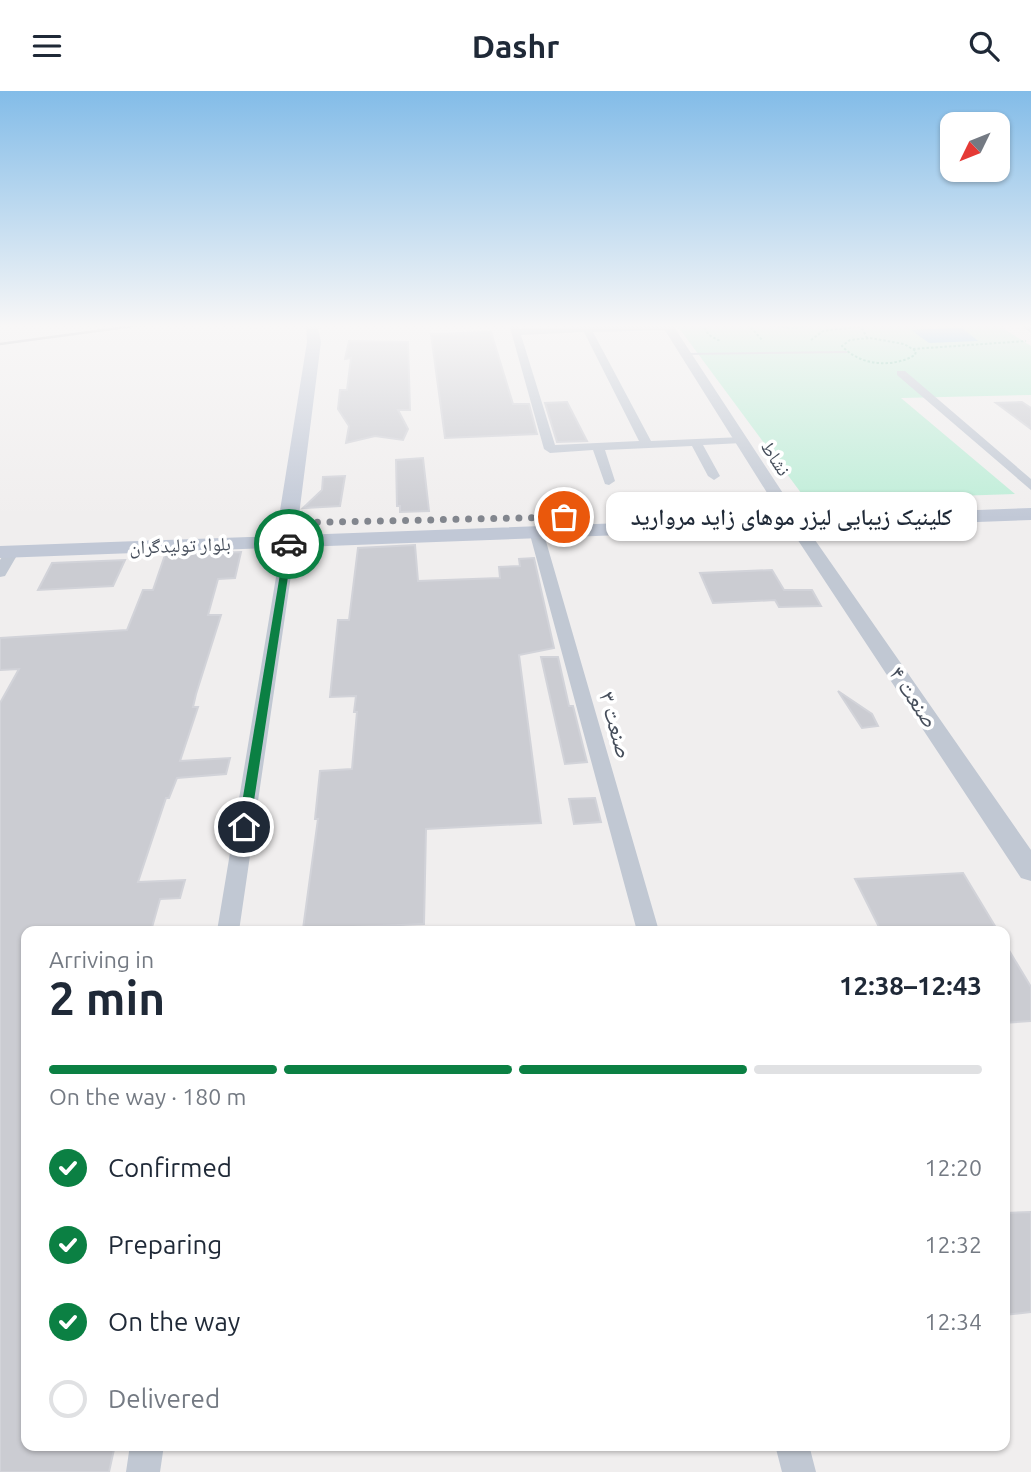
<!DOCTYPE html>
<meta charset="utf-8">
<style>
:root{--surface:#fff;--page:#f2f2f3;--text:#1f2937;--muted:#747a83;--line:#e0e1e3;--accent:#0b8043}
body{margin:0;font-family:Ubuntu,"Noto Naskh Arabic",sans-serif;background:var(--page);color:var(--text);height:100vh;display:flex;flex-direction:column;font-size:26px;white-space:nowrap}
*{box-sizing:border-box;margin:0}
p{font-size:23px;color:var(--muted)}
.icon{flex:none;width:38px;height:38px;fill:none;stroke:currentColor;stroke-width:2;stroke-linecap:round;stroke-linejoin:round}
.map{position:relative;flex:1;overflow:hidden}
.details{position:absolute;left:21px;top:835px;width:989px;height:525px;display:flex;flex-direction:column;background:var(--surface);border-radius:14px;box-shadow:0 2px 5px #0004}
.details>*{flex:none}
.needle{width:46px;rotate:227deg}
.buttons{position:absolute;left:940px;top:21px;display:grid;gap:14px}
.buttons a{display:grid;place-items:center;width:70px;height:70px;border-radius:14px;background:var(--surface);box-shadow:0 2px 5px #0004;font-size:35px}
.pin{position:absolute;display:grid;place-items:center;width:60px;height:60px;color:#fff;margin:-30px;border:4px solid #fff;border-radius:50%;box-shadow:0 2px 7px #0007}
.courier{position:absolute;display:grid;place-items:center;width:70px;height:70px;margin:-35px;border:5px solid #0b8043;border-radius:50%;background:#fff;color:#222;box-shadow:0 2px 9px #0007}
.bubble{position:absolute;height:49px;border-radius:14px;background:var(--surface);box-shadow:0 2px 5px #0004;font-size:23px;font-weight:600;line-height:49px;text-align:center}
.head em{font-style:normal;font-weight:600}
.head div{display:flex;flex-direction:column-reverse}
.head{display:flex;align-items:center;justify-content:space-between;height:119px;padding:0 28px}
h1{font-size:46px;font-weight:600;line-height:52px}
.bar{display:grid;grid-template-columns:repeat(4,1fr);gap:10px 7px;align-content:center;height:84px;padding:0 28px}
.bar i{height:9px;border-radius:5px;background:var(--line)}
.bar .current{background:var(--accent)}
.bar p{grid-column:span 4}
ol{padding:0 28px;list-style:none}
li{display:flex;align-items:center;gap:21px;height:77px}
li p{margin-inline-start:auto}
li .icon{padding:7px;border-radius:50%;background:var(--accent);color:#fff;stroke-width:4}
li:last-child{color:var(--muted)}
li i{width:38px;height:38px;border:4px solid var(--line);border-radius:50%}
header{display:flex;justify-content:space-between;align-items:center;height:91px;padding:0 28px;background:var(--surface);font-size:32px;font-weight:600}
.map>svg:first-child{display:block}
.green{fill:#bdedd7}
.water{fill:#8bc8e9}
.building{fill:#cbccd2;stroke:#d2d3d9;stroke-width:2}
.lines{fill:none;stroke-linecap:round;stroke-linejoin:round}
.path{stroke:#76caad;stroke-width:2;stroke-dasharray:2.5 2;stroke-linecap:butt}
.service{fill:#c1c8d3;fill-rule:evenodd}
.minor{fill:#c1c8d3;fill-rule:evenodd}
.tertiary{fill:#c1c8d3;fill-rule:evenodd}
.secondary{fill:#c1c8d6;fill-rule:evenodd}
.rail{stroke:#b0b2b8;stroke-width:2.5}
.route{fill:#0b8043}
.done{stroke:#82868e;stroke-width:7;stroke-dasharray:0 12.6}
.labels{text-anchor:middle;stroke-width:7;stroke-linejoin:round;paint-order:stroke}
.far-street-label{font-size:19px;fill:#464e5b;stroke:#fff}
.street-label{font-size:23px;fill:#464e5b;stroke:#fff}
</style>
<header><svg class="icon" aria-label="menu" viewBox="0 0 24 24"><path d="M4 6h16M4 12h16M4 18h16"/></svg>Dashr<svg class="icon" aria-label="search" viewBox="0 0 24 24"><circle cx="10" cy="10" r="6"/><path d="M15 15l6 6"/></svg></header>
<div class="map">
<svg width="1031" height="1381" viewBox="0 0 1031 1381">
<rect width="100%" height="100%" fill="#f0eeee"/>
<path class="green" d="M676 233H996L1031 255V304L901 307 1015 403 807 410Z"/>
<path class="water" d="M962 237 978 250 929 252 911 239Z"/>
<path class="building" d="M491 241 513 313H529L537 343 445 347 431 243Z
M349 250 408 251 410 319H398L408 338 403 349 375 345 346 352 349 335 338 318 340 299H347L351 267 345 268Z
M567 311 587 350 557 351 545 312Z
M1022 311 1031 317V338L996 312Z
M423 367 429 420 400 421V415H397L396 369Z
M345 385 340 415 303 417 322 399 323 386Z
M415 454 418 490 500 487 499 476 520 475 519 468 534 467 554 557 519 564 541 732 426 738 424 833 303 838 318 728H315L320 680 352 678 357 621H354L356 605 330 606 338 529H349L358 457Z
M241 461 235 487 218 488 208 524H221L196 603 193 616H198L180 670 230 667 226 683 177 687 169 707H166L138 791 185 789 180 807 160 808 151 840H26V1354H115L109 1381H0V612L19 578 0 579V547L127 539 143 499H153L165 464Z
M125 469 113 495 38 499 52 472Z
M772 479 784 499H812L821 515 779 516 775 509 713 512 700 482Z
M541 566H558L569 615H573L587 671 565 673Z
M838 600 872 623 878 635 862 637Z
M595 707 601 731 574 733 569 708Z
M963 782 998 840H881L855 788Z
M1004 851 1031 896V930L1004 932Z
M1031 1121V1221L1004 1224V1122Z"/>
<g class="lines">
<path class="path" d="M702 233 709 244 720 250
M748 233 763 250
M760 233 792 237 817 233
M860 233 867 247
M870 247 904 253 916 260 915 264C893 277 860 275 842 255L850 249Z
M811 249 823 240 882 233
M913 258 1026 250"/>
<path class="service" d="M846 260 848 262 687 264 685 263 687 262Z"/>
<path class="minor" d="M509 233H518L519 238 581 236 580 233 590 236 671 234 673 236 668 239 593 241 651 350 742 346 748 349 742 352 703 354 720 385 714 389 708 385 692 355 605 359 615 390 609 394 605 393 593 359 550 362 544 358ZM584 241 639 350 555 354 521 244Z
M1019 233H1029L1031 242Z
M897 280H905L1031 388V399L897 284Z
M536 436 543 440 659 840H637L529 440Z
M289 446 296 450 239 840H217L282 450Z
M12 457 19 461 5 485 0 486V469L7 458Z
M130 1354H164L160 1381H126Z
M775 1354H809L816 1381H782Z"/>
<path class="tertiary" d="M661 233H672L792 416 1031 759V790L1021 787 776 416Z"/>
<path class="secondary" d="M306 233H321L318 237 321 251 298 432 299 444 1031 417V429L0 467V455L279 445 278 432 307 251Z"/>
<path class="rail" d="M0 253 148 233"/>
</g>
<linearGradient id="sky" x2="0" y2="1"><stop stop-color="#83bce8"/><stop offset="0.55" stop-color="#f8f7f7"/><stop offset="1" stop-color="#f8f7f7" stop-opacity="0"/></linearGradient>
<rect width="1031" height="427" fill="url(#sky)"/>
<path class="route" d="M289 451 293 453 250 736 244 740 238 736 285 453Z"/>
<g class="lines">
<path class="done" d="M289 453 288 432 564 426"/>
</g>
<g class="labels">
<g class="far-street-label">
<text transform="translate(776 367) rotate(57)" y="7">نشاط</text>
<text transform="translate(180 454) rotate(-2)" y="7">بلوار تولیدگران</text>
</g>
<g class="street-label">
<text transform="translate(914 606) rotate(56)" y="8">صنعت ۴</text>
<text transform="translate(616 634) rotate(74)" y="8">صنعت ۳</text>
</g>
</g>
</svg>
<div class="buttons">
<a><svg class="needle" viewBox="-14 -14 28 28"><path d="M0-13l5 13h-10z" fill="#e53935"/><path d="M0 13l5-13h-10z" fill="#747a83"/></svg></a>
</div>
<div class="pin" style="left:564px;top:426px;background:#ea580c"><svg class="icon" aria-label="bag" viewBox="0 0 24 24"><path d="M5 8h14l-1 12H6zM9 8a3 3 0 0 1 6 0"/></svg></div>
<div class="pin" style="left:244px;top:736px;background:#1f2937"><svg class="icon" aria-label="home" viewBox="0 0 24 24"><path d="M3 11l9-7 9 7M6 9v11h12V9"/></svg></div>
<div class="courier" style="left:289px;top:453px"><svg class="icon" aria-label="car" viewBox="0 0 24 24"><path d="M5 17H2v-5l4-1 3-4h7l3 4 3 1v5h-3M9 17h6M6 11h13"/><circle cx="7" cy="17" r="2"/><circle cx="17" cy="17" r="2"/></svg></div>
<div class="bubble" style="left:606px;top:401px;width:371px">کلینیک زیبایی لیزر موهای زاید مروارید</div>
<section class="details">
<div class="head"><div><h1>2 min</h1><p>Arriving in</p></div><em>12:38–12:43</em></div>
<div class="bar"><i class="current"></i><i class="current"></i><i class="current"></i><i></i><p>On the way · 180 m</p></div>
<ol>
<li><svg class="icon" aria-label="check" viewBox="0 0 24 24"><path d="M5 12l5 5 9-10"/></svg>Confirmed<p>12:20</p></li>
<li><svg class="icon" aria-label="check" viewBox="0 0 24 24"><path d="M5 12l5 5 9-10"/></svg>Preparing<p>12:32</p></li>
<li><svg class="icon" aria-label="check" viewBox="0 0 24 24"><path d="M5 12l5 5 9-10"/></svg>On the way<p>12:34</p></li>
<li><i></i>Delivered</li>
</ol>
</section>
</div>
